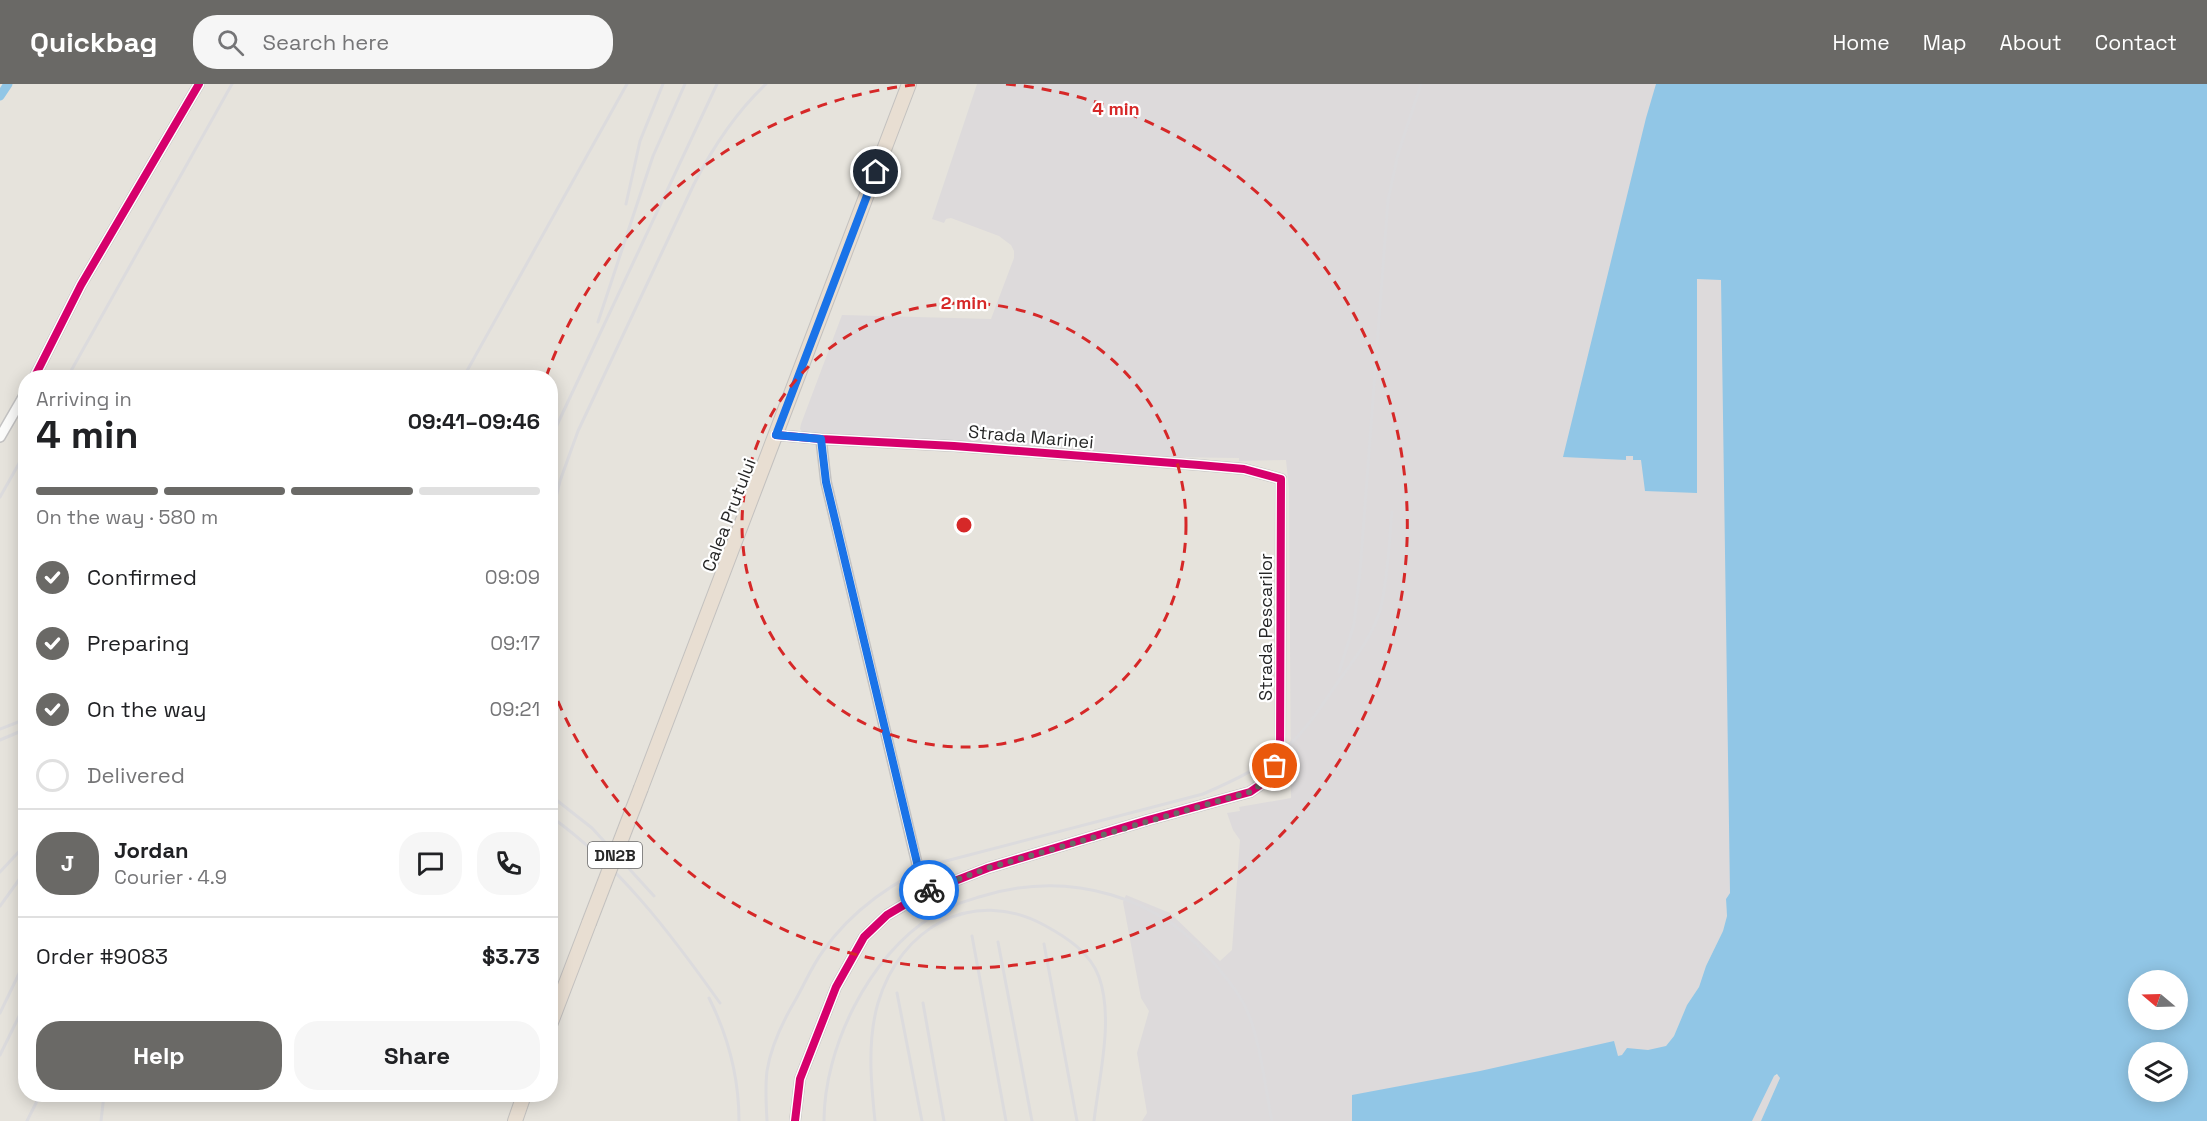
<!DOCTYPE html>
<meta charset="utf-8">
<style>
:root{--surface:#fff;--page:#f6f6f6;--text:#202124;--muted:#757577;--line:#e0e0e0;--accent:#6a6966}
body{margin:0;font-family:"Space Grotesk",sans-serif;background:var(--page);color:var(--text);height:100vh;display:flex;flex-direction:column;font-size:22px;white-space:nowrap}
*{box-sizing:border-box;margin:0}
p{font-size:20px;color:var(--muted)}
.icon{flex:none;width:33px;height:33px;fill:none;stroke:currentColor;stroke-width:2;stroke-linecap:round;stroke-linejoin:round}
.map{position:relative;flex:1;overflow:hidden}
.side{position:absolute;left:18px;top:286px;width:540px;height:732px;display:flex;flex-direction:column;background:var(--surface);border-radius:24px;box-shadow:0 3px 15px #0003}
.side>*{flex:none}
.needle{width:39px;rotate:289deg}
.controls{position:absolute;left:2128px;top:886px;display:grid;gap:12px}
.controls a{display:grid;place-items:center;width:60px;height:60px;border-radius:50%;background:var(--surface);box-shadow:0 3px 15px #0003;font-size:30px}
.pin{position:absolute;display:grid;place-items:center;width:51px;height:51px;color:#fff;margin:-26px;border:3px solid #fff;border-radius:50%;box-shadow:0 2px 6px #0007}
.courier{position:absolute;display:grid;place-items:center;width:60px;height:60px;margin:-30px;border:4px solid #1a73e8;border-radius:50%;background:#fff;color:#222;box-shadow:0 2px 8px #0007}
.head em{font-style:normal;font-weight:700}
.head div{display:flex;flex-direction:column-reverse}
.head{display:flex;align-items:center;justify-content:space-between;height:102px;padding:0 18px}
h1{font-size:39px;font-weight:700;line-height:45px}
.bar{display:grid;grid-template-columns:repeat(4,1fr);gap:9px 6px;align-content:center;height:72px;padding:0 18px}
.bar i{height:8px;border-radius:4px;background:var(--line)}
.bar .active{background:var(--accent)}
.bar p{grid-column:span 4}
.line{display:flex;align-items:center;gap:15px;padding:0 18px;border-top:2px solid var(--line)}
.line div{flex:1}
.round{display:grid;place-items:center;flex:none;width:63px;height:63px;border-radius:24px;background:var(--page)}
ol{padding:0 18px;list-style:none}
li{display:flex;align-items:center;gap:18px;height:66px}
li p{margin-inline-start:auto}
li .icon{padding:6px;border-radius:50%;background:var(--accent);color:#fff;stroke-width:4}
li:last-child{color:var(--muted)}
li i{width:33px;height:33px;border:3px solid var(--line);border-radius:50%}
.primary-button{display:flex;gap:12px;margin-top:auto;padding:12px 18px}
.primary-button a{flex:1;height:69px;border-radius:24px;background:var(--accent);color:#fff;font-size:24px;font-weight:700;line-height:69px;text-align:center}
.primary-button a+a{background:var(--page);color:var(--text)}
header{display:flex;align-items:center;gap:36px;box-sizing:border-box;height:84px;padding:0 30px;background:var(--accent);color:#fff}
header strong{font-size:28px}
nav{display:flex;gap:33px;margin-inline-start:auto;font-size:21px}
.search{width:420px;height:54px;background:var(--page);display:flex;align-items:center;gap:15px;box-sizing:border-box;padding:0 21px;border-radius:24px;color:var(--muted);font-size:22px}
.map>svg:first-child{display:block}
.industrial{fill:#dddadb}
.water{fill:#91c6e6;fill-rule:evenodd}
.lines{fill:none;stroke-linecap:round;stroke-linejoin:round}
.canal{stroke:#91c6e6;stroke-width:9}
.minor-casing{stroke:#c3c2c2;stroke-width:12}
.highway-casing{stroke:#c3c1bf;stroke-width:16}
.minor{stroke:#fbfbfa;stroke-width:9}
.highway{stroke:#e8ded2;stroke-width:14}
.rail{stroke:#dcdbdd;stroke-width:3}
.highway-bridge-casing{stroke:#c3c1bf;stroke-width:16;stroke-linecap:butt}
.highway-bridge{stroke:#e8ded2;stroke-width:14}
.cycleway-casing{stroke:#fff;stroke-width:11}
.cycleway{stroke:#d6006c;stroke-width:8}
.done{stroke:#6a6966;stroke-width:6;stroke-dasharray:0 10.8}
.route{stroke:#1a73e8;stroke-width:8}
.ring{fill:none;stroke:#d62828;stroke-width:3;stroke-dasharray:10 8}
.labels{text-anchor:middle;stroke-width:4.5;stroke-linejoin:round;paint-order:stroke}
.shield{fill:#fff;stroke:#686868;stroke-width:1.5}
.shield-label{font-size:16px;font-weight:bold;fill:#272727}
.street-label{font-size:18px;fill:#272727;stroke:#fff}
.centre{fill:#d62828;stroke:#fff;stroke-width:3}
.ring-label{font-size:18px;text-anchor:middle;font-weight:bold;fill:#d62828;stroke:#fff;stroke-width:4.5;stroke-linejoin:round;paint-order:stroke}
</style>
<header>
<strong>Quickbag</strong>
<div class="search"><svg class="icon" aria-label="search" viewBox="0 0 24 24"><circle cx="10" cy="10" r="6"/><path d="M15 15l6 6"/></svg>Search here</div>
<nav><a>Home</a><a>Map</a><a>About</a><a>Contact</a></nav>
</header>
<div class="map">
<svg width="2207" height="1037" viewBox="0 0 2207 1037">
<rect width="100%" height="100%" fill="#e6e3dc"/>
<path class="industrial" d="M977 0H1764L1730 809 1726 815 1727 832 1723 847 1706 882 1699 903 1687 921 1674 952 1666 962 1774 992 1779 991 1780 994 1761 1037H1142L1147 1029 1137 969 1149 927 1141 914 1123 818 1126 811 1170 829 1220 877 1232 866 1240 756 1233 746 1227 729 1240 727 1239 723 1291 714 1289 405 1286 376 1239 377V374L1165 373 803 349 800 345 801 340 842 231 991 235 1014 174V167L1011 161 999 152 951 134 946 135 944 139 932 135Z"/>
<path class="water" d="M1656 0H2207V1037H1761L1780 994 1777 990 1774 992 1752 1037H1352V1011L1480 987 1614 957 1618 972 1622 971 1627 964 1648 966 1666 962 1674 952 1687 921 1699 903 1706 882 1723 847 1727 832 1726 815 1730 809 1721 196 1697 195V409L1645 407 1641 376H1633V372H1626V376L1563 373 1646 34ZM2139 897H2178V936H2139ZM2139 969H2178V1008H2139Z"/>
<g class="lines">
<path class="canal" d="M0 12 8 0"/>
<g class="minor-casing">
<path id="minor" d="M34 294 81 201 199 0
M776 351 821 355 954 362 1199 381 1244 385 1281 395 1280 668 1275 682 1266 697 1250 708 1148 736 988 784 924 809 887 831 864 853 836 903 800 995 795 1037
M0 353 26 308
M821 355 826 398 924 809"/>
</g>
<g class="highway-casing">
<path id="highway" d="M641 704 909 0
M550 941 589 839
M515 1037 524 1011"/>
</g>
<use href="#minor" class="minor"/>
<use href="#highway" class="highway"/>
<path class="rail" d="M626 120 640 57 663 0
M598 238 653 72 685 0
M67 294 232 0
M463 294 627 0
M550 356 717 0
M0 413 26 367
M550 439 560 397 578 347 694 100C713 63 735 29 766 0
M1339 588 1354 540 1360 488 1388 116 1398 70 1421 0
M0 645 26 635
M0 656 26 645
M550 711 592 744 654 812
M550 732C620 782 671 850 720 919
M0 788 26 760
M0 822 26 786
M972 852 1006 1037
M998 858 1032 1037
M1044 860 1077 1037
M897 909 922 1037
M709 914C729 954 739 993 739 1037
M923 919 944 1037
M0 929 26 875
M0 971 26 918
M27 1037 40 1011
M101 1037 104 1011
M767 1037C766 1020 765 1003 767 987 771 961 783 937 796 915 805 899 812 882 823 867 851 827 896 794 942 778L1203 710C1233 697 1265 682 1290 660 1311 641 1326 614 1343 591 1358 570 1374 549 1381 523 1388 492 1389 459 1392 428
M824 1037C824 964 869 871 933 832 946 823 963 818 979 813 1068 785 1162 811 1219 885 1229 897 1238 909 1245 922 1260 953 1265 1003 1272 1037
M875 1037C871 999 867 957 878 919 900 844 972 802 1044 841 1066 853 1090 868 1099 893 1114 935 1099 993 1094 1037"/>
<g class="highway-bridge-casing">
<path id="highway-bridge" d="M589 839 641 704"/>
</g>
<use href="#highway-bridge" class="highway-bridge"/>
<g class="cycleway-casing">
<path id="cycleway" d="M34 294 81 201 199 0
M776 351 821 355 954 362 1199 381 1244 385 1281 395 1280 668 1275 682 1266 697 1250 708 1148 736 988 784 924 809 887 831 864 853 836 903 800 995 795 1037"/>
</g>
<use href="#cycleway" class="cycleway"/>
</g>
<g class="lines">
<path class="done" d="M929 806 988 784 1250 708 1266 697 1275 682"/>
<path class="route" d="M876 88 776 351 821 355 826 398 924 808 929 806"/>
</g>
<g class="ring">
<circle cx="964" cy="441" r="222"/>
<path d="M546 293A443 443 0 0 1 922 0M1006 0A443 443 0 1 1 552 603"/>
</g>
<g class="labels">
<rect class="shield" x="588" y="758" width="54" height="26" rx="4.5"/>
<g class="shield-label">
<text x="615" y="777">DN2B</text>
</g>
<g class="street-label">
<text transform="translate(1031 353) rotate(5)" y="6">Strada Marinei</text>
<text transform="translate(729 431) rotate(-69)" y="6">Calea Prutului</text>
<text transform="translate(1266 543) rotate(-90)" y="6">Strada Pescarilor</text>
</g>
</g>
<circle cx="964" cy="441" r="9" class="centre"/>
<g class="ring-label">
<text x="1116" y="31">4 min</text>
<text x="964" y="225">2 min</text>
</g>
</svg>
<div class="controls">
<a><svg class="needle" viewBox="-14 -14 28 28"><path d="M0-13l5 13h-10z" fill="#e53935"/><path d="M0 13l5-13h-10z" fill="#757577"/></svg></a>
<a><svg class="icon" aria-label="layers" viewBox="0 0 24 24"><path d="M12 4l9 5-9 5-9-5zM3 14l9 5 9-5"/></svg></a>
</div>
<div class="pin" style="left:1275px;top:682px;background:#ea580c"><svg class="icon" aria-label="bag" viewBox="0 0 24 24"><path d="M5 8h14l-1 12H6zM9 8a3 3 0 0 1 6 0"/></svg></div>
<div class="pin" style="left:876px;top:88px;background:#1f2937"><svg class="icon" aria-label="home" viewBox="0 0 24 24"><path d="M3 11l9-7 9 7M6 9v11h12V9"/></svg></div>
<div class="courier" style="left:929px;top:806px"><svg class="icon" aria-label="bike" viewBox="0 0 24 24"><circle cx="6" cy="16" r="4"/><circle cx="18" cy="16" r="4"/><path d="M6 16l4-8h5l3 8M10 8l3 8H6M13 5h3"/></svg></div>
<section class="side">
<div class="head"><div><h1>4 min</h1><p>Arriving in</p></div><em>09:41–09:46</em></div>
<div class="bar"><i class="active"></i><i class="active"></i><i class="active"></i><i></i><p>On the way · 580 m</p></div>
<ol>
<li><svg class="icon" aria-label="check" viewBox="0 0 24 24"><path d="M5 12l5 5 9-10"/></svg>Confirmed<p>09:09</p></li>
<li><svg class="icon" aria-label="check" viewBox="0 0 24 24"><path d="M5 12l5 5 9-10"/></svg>Preparing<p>09:17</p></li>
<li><svg class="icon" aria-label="check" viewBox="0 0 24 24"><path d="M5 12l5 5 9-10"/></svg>On the way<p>09:21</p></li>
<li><i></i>Delivered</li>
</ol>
<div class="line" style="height:108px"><b class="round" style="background:var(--accent);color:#fff">J</b><div><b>Jordan</b><p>Courier · 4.9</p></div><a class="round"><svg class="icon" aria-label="chat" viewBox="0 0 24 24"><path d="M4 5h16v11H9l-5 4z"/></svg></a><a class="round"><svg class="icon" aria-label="phone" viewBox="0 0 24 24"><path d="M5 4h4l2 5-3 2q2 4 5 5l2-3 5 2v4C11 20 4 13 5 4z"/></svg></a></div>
<div class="line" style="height:78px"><div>Order #9083</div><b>$3.73</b></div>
<div class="primary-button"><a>Help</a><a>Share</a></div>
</section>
</div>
